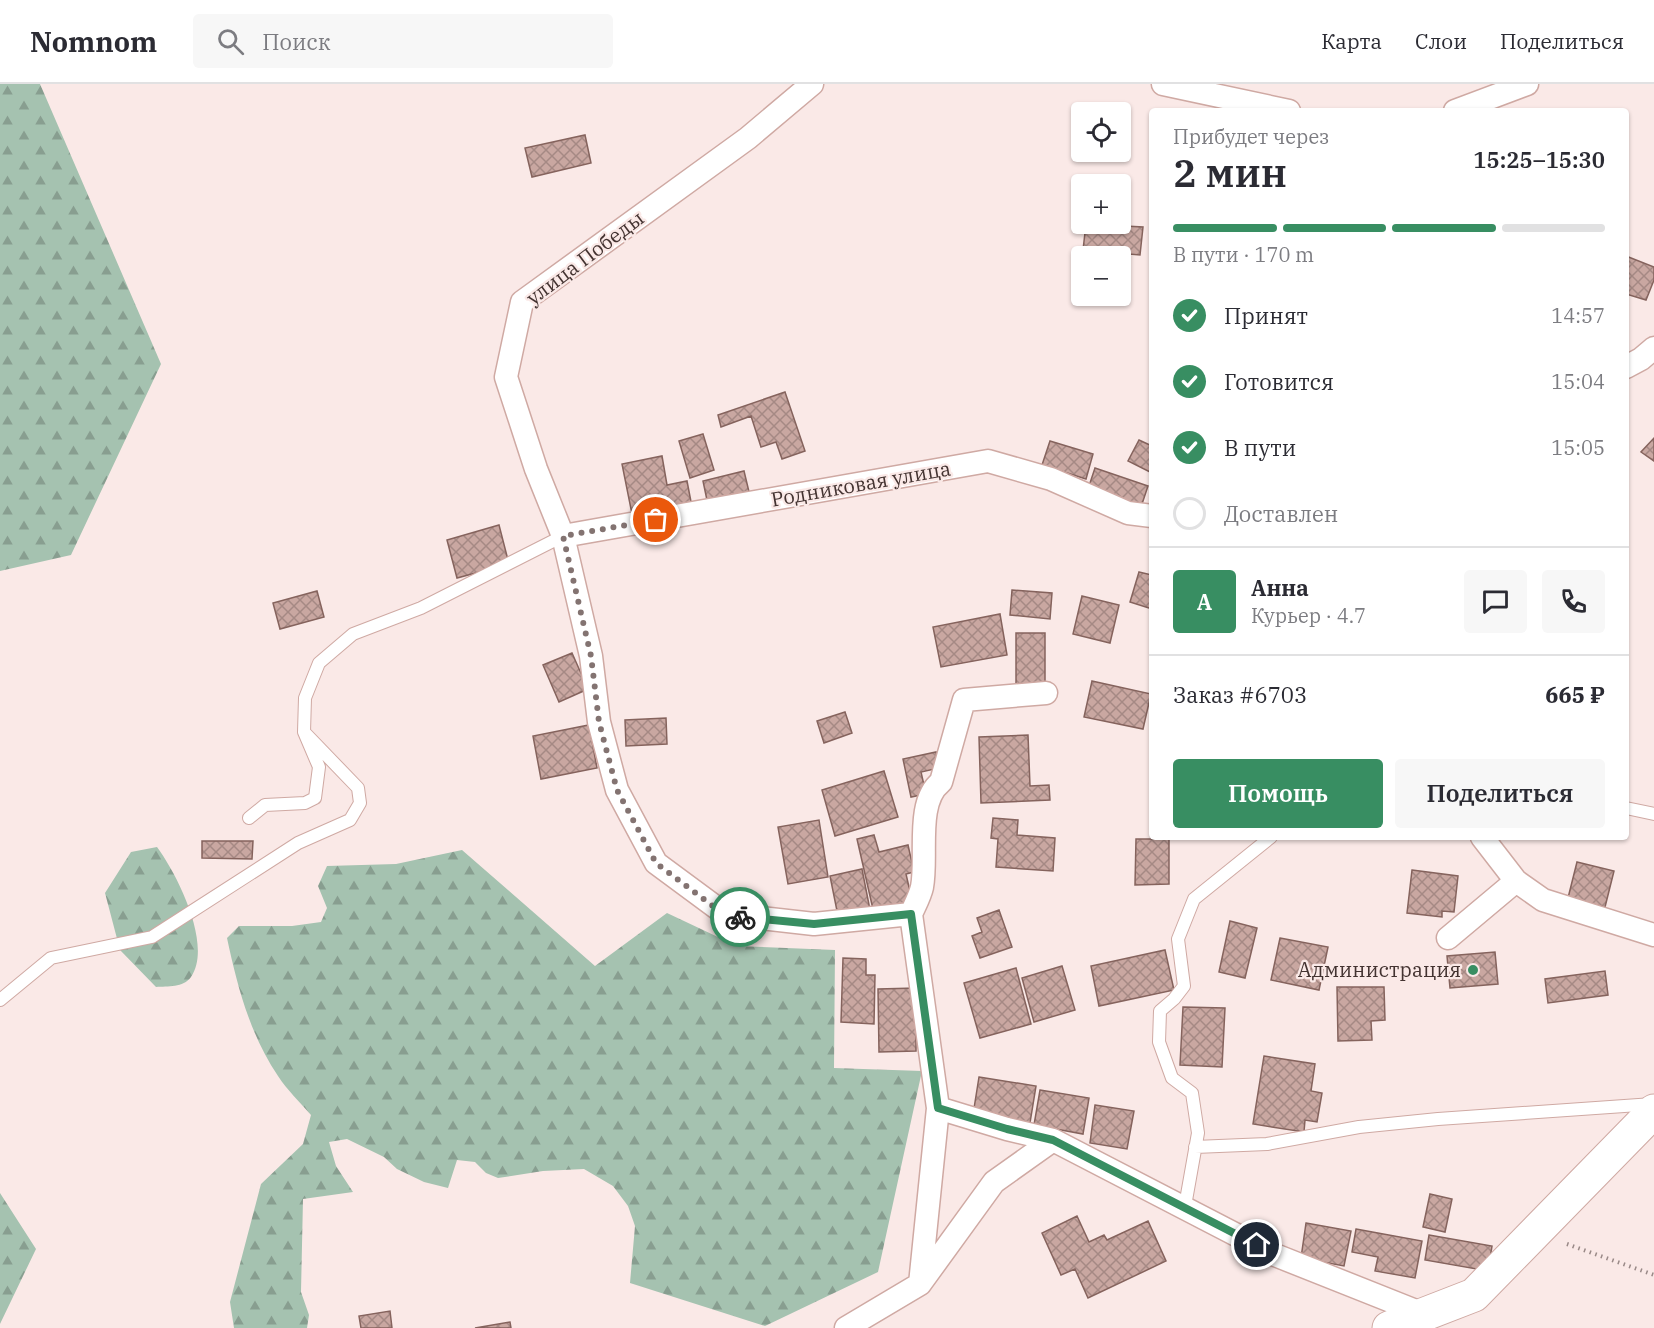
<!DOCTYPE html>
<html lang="ru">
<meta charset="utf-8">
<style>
:root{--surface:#fff;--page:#f7f7f7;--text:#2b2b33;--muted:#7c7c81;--line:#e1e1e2;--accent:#388e62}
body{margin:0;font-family:"IBM Plex Serif",serif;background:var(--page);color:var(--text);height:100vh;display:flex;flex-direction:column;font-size:22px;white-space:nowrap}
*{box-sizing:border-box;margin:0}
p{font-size:20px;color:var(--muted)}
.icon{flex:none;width:33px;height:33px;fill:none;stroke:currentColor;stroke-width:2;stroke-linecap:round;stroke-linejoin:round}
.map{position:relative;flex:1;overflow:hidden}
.details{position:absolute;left:1149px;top:24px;width:480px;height:732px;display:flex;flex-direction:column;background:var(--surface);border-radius:6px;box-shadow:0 2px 4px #0004}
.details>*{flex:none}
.buttons{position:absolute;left:1071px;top:18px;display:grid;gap:12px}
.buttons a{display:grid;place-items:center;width:60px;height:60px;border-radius:6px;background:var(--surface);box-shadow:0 2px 4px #0004;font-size:30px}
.pin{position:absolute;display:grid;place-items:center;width:51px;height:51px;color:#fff;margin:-26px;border:3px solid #fff;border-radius:50%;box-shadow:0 2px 6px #0007}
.courier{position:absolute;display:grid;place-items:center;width:60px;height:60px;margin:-30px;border:4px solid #388e62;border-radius:50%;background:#fff;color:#222;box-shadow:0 2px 8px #0007}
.headline em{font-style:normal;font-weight:600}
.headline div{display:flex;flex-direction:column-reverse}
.headline{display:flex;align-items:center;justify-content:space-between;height:102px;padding:0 24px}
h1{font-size:39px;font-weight:600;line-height:45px}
.bar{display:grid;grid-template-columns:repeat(4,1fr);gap:9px 6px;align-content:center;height:72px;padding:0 24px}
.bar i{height:8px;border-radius:4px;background:var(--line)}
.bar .active{background:var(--accent)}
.bar p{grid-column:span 4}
.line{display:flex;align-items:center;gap:15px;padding:0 24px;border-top:2px solid var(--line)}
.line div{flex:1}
.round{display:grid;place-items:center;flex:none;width:63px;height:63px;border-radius:6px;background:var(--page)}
ol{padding:0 24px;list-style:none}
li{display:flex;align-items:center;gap:18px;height:66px}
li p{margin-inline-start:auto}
li .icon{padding:6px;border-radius:50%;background:var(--accent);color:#fff;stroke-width:4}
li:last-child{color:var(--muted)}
li i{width:33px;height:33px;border:3px solid var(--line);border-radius:50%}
.button{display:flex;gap:12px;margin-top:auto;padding:12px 24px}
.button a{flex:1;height:69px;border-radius:6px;background:var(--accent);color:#fff;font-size:24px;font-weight:600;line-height:69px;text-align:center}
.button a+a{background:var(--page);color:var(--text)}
header{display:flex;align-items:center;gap:36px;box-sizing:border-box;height:84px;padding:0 30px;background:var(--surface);border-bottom:2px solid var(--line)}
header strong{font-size:28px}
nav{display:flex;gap:33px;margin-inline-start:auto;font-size:21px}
.search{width:420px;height:54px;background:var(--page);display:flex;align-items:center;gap:15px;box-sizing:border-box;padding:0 21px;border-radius:6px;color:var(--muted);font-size:22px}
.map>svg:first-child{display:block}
.forest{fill:url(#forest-firs)}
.building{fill:url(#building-cross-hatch);stroke:#85635d;stroke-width:1.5}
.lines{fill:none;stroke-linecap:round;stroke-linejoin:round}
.lane-casing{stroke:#cfa9a3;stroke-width:14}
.street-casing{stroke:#cfa9a3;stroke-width:25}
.secondary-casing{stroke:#cfa9a3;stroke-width:35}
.path{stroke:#998987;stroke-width:4;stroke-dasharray:1.5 4.5;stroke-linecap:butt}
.lane{stroke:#fff;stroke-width:12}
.street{stroke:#fff;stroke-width:22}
.secondary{stroke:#fff;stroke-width:33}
.done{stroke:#837371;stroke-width:6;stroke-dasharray:0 10.8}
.route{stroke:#388e62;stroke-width:8}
.poi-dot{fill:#388e62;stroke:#fae9e7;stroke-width:2}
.labels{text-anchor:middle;stroke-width:4.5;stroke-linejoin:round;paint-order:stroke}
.street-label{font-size:20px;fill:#433331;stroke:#fae9e7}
.poi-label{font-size:20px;fill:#433331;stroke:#fae9e7;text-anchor:end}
</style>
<header>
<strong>Nomnom</strong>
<div class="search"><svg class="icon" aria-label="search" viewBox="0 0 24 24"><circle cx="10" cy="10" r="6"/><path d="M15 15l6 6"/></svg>Поиск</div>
<nav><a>Карта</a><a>Слои</a><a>Поделиться</a></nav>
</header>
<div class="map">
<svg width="1654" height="1244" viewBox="0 0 1654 1244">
<defs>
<pattern id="forest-firs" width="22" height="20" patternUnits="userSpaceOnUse" patternTransform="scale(1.5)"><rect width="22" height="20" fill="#a5c2b0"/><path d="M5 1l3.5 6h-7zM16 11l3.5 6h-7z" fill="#889e90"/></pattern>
<pattern id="building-cross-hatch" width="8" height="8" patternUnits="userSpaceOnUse" patternTransform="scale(1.5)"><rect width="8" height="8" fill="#c9a7a1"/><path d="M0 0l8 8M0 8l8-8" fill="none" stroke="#a58984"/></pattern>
</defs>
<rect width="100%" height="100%" fill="#fae9e7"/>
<path class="forest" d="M0 0H40L161 280 71 471 0 487Z
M157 763C177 790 213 861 191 893 183 904 168 902 156 903L120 866 105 809 131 768Z
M462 766 595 882 667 829 737 862 835 866 834 984 922 987 878 1188 765 1242 630 1199 635 1142 628 1122 613 1102 584 1085 543 1087 498 1094 486 1089 475 1078 457 1076 448 1104 424 1098 397 1085 384 1073 347 1055 329 1058 336 1082 353 1108 303 1115 301 1208 309 1231 307 1244H234L230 1218 261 1100 303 1060 311 1031C300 1018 287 1006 278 992 250 951 237 901 227 854L239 842H292L321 838 327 824 318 802 327 782 396 780Z
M0 1109 36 1165 0 1240Z"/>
<path class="building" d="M585 51 591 79 532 93 525 64Z
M1086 140 1143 143 1140 171 1083 166Z
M1626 172 1654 183V196L1646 216 1626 210Z
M785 308 805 367 782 375 776 358 761 363 751 332 721 343 718 331Z
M703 350 714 386 690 394 679 357Z
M1654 354V377L1641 368Z
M1139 356 1152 362V389L1128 377Z
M1050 357 1093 370 1086 395 1042 381Z
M662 372 667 401 687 397 692 423 633 435 622 380Z
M1095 384 1148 402 1140 426 1087 408Z
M744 387 750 412 708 421 703 397Z
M499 441 509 480 457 494 447 456Z
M1139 488 1152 491V525L1130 518Z
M1012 506 1052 509 1050 535 1010 531Z
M317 507 324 533 280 545 273 519Z
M1082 512 1119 521 1110 559 1073 550Z
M1000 530 1007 571 941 583 933 543Z
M1016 549H1045V602L1016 603Z
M572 569 588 605 559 618 543 581Z
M1092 597 1151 610 1143 645 1084 633Z
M845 628 852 649 824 659 817 637Z
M666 634 667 660 626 662 625 636Z
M589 641 597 684 541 695 533 652Z
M1028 651 1030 702 1049 701 1050 716 981 719 979 653Z
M936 668 939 684 921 688 926 710 911 713 903 675Z
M884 687 898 733 835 752 822 706Z
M993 734 1018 736 1017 751 1055 754 1053 787 996 783 998 755 991 754Z
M819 736 828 793 788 800 778 743Z
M874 751 879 768 908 761 914 788 906 790 914 825 875 834 857 755Z
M1136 755H1169V800L1135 801Z
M202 757H253L252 775 202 774Z
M1577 778 1614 787 1605 823 1568 814Z
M862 785 871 831 839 837 830 792Z
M1412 786 1458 792 1454 828 1442 827V833L1407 829Z
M999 826 1012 863 980 874 972 852 982 848 977 834Z
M1230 837 1257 844 1245 894 1219 888Z
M1280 854 1328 863 1319 906 1271 896Z
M1165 866 1174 906 1099 922 1091 882Z
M1495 868 1498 900 1450 904 1447 872Z
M843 874 866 875V891H875L874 940 841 938Z
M1062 882 1075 926 1034 938 1022 894Z
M1016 884 1031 940 980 954 964 899Z
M1605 887 1608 911 1548 919 1545 895Z
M1337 903H1384L1385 936 1371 937 1372 956 1338 957Z
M916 904V967L879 968 878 905Z
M1183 923 1225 924 1222 983 1180 981Z
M1264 972 1315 980 1311 1007 1322 1009 1317 1038 1305 1036 1304 1048 1253 1040Z
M979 993 1036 1002 1029 1045 972 1037Z
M1040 1006 1089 1014 1083 1050 1034 1041Z
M1095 1021 1134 1027 1127 1065 1090 1059Z
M1430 1110 1452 1115 1445 1148 1423 1143Z
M1077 1132 1089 1158 1104 1151 1107 1156 1148 1137 1166 1177 1088 1214 1075 1185 1061 1191 1042 1149Z
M1306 1139 1351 1147 1344 1182 1301 1174Z
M1356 1145 1422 1157 1415 1194 1375 1187 1378 1173 1352 1168Z
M1429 1151 1492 1162 1488 1187 1425 1176Z
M390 1227 392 1244H361L359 1232Z
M510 1238 511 1244H475Z"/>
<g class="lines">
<g class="lane-casing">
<path id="lane" d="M1626 724 1654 730
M249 734 265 721 305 719 315 714 319 683 304 648 305 614 319 579 353 550 421 524 563 452
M0 916 51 874 152 853 298 759 350 736 360 719 358 704 304 648
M1195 1063 1267 1060 1359 1043 1438 1035 1653 1020
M1185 1122 1198 1049 1192 1009 1172 994 1159 958 1160 927 1174 915 1184 902 1178 855 1194 815 1271 753"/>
</g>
<g class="street-casing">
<path id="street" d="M812 0 748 54 522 218 506 293 536 385 563 452 591 572 599 638 617 706 656 779 725 830 814 840 911 830
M1163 0 1289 27
M1455 27 1527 0
M1626 283 1641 275 1654 264
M563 452 988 377 1051 395 1128 429 1152 432
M1482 753 1516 797 1543 816 1654 851
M1448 854 1516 797
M938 1024 1007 1045 1053 1056 1275 1171 1426 1231
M920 1200 938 1024 911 830C915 821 920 812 922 803 928 773 915 718 941 698L964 616 1046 609
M846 1244 920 1200 994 1098 1053 1056"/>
</g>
<g class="secondary-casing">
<path id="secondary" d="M1389 1244 1474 1211 1654 1027"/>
</g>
<path class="path" d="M1567 1160 1654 1191"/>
<use href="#lane" class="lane"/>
<use href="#street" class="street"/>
<use href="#secondary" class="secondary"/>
</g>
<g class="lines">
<path class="done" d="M656 436 563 452 591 572 599 638 617 706 656 779 725 831 740 833"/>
<path class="route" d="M740 833 814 840 911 830 938 1024 1007 1045 1053 1056 1257 1161"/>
</g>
<circle class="poi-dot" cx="1473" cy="886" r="6"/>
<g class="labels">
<g class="street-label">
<text transform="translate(585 174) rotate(-37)" y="7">улица Победы</text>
<text transform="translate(861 400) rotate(-10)" y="7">Родниковая улица</text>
</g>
<g class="poi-label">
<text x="1461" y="893">Администрация</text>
</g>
</g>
</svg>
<div class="buttons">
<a><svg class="icon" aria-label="locate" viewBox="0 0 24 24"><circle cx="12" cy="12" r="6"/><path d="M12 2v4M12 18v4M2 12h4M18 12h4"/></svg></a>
<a>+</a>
<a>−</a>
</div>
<div class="pin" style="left:656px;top:436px;background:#ea580c"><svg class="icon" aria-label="bag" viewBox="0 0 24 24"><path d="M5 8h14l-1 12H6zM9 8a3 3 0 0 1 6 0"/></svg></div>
<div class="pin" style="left:1257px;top:1161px;background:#1f2937"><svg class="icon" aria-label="home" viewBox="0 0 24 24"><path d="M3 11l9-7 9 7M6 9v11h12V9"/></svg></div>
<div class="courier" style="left:740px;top:833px"><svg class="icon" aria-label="bike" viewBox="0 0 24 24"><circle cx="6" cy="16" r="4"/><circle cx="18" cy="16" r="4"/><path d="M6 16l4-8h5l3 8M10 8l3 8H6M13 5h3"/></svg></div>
<section class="details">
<div class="headline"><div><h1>2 мин</h1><p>Прибудет через</p></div><em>15:25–15:30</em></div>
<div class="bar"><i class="active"></i><i class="active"></i><i class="active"></i><i></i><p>В пути · 170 m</p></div>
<ol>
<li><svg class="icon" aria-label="check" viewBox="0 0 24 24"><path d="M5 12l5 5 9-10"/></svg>Принят<p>14:57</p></li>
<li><svg class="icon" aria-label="check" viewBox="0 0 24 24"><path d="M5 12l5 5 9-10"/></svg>Готовится<p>15:04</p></li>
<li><svg class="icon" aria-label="check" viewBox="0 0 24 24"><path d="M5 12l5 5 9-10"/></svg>В пути<p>15:05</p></li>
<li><i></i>Доставлен</li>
</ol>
<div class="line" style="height:108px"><b class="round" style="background:var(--accent);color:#fff">А</b><div><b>Анна</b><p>Курьер · 4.7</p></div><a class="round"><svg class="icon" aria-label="chat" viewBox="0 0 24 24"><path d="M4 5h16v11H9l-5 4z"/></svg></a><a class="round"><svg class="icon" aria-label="phone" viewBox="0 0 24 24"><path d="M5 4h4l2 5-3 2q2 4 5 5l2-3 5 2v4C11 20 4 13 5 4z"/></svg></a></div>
<div class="line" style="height:78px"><div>Заказ #6703</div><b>665 ₽</b></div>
<div class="button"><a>Помощь</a><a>Поделиться</a></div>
</section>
</div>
